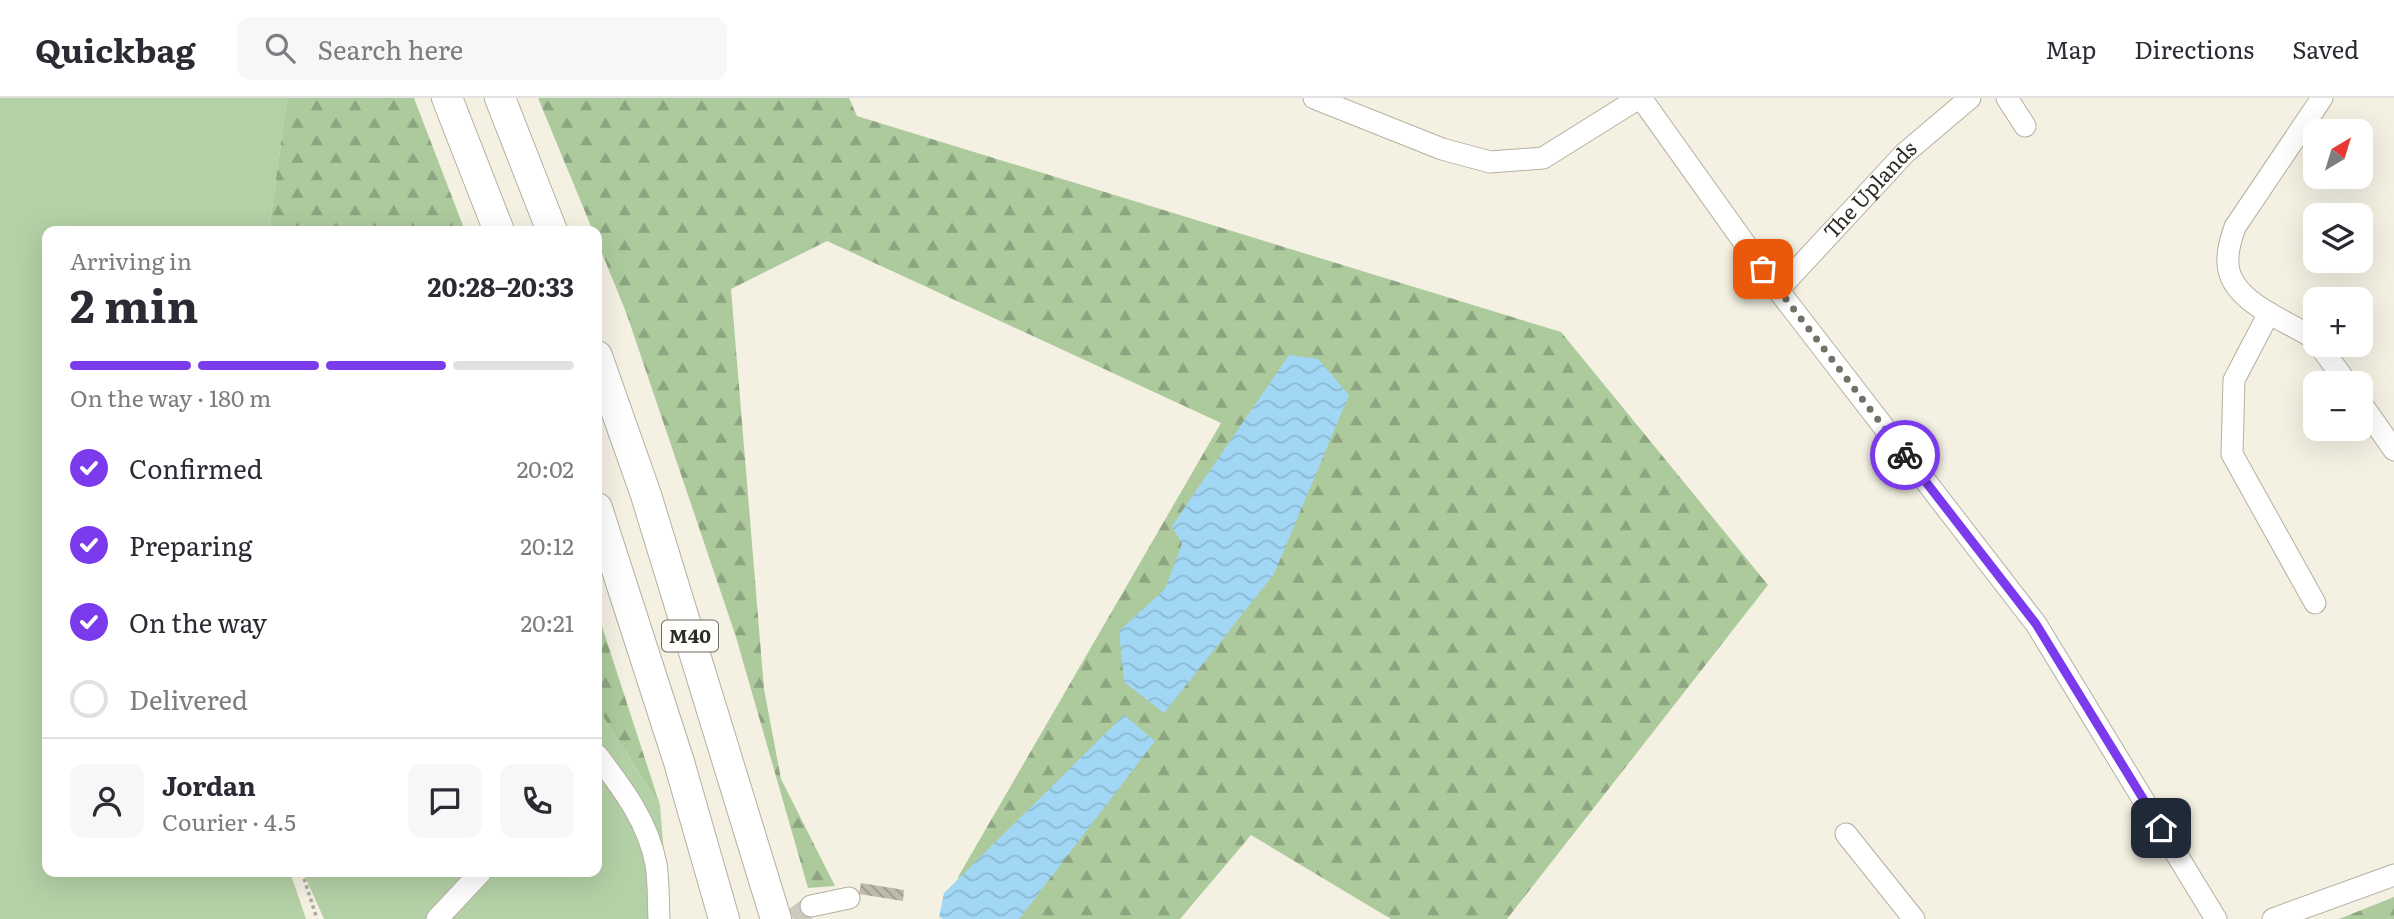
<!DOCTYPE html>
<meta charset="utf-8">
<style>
:root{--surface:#fff;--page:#f7f7f7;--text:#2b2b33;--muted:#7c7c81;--line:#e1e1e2;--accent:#7c3aed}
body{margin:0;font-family:Literata,serif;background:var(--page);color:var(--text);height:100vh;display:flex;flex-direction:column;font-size:26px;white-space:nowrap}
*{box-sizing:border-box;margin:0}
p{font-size:23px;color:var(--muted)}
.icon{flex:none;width:38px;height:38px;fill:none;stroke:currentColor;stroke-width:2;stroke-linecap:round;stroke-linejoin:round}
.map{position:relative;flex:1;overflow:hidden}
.drawer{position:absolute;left:42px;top:128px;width:560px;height:651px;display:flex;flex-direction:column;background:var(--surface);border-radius:14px;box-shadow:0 7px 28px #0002}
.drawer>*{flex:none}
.needle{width:46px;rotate:38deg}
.controls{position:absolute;left:2303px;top:21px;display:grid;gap:14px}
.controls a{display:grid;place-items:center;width:70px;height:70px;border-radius:14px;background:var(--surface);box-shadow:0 7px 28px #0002;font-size:35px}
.pin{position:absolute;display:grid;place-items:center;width:60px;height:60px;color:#fff;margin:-30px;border-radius:14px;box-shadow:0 4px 10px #0006}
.courier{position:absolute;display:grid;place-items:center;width:70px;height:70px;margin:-35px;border:5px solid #7c3aed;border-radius:50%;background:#fff;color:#222;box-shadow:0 2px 9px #0007}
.summary em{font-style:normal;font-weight:700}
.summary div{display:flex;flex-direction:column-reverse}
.summary{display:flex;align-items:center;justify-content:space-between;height:119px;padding:0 28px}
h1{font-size:46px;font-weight:700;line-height:52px}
.bar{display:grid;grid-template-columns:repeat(4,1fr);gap:10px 7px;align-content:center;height:84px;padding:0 28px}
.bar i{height:9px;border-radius:5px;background:var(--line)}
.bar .active{background:var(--accent)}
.bar p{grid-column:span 4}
.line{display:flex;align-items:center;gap:18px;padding:0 28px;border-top:2px solid var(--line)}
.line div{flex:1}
.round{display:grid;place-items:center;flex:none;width:74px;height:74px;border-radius:14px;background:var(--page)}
ol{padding:0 28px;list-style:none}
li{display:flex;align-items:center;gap:21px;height:77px}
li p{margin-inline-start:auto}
li .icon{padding:7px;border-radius:50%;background:var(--accent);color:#fff;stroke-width:4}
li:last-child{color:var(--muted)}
li i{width:38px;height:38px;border:4px solid var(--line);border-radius:50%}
header{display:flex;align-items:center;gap:42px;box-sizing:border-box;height:98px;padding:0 35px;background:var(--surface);border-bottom:2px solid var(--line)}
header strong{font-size:33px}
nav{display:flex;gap:38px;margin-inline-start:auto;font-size:24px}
.search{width:490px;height:63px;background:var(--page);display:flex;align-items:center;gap:18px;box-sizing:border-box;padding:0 24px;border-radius:14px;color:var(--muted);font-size:26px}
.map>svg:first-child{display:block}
.green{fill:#b4d0a6}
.forest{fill:url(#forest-firs)}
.water{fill:url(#water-waves)}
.building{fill:url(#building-back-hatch)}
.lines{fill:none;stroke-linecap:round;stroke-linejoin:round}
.minor-tunnel{stroke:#cccabd;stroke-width:21;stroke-dasharray:21 10;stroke-linecap:butt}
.minor-casing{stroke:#b3b0a2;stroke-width:23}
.highway-casing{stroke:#b3b0a2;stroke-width:32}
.path{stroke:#adaba0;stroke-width:3.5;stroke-dasharray:3.5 3.5;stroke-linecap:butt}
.minor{stroke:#fff;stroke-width:21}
.highway{stroke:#fff;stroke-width:30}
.done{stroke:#737168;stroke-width:7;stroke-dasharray:0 12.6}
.route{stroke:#7c3aed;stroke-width:9}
.labels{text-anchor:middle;stroke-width:5;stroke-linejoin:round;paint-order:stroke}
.shield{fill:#fffefb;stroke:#6c6b66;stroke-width:2}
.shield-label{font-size:19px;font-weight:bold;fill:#2d2c26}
.street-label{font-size:21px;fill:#2d2c26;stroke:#fffefb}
</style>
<header>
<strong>Quickbag</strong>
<div class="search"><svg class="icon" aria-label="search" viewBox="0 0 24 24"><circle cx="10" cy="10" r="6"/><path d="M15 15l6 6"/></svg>Search here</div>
<nav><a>Map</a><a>Directions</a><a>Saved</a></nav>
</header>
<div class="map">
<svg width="2394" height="821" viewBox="0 0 2394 821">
<defs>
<pattern id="forest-firs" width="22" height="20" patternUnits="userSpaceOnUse" patternTransform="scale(1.75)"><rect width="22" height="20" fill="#adca9d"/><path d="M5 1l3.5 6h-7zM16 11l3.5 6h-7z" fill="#8da480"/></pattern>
<pattern id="water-waves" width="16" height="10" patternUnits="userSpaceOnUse" patternTransform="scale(1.75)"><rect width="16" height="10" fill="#a1d7f4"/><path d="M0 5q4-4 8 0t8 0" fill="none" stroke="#8bb9d1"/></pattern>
<pattern id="building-back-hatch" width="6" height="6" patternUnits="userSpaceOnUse" patternTransform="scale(1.75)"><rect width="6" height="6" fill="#bebbad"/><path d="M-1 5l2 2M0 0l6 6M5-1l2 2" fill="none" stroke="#9b988d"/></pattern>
</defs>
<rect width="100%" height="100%" fill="#f4f1e3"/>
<path class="green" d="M0 0H287L269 133H47V774H290L306 821H0Z
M597 609 660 707 669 821H324L303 774H597Z"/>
<path class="forest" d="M287 0H414L465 133H269Z
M538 0H849L857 18 1561 234 1768 487 1507 821H1391L1251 737 1180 821H965L958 779 1221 325 827 143 731 191 764 591 781 681 835 788 808 790 736 539 626 214 597 143V133H593Z
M597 513 660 707 597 609Z
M2394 799V821H2339Z"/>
<path class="water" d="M1289 257 1318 261 1349 297 1274 476 1164 615 1124 584 1119 533 1165 491 1182 446 1172 428Z
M1124 617 1155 643 1019 821H943L939 819 944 795Z"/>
<path class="building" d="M861 785 904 792 903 803 859 796Z"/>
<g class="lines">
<path class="minor-tunnel" d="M793 821 811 808"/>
<g class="minor-casing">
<g id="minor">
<path d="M1314 0 1442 51 1490 64 1543 60 1639 0"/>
<path d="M1641 0 1778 192 2036 526 2216 821"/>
<path d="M2007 0 2025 28"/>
<path id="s1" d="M1778 192 1905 55 1970 0"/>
<path d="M2269 215 2234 282 2232 356 2315 505"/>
<path d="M2315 241C2288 223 2230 204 2228 166 2227 153 2231 141 2235 129L2322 0"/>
<path d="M2319 247 2347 285"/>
<path d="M2361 305 2394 352"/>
<path d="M597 657C623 691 648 724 656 766 659 784 658 803 659 821"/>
<path d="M1846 736 1914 821"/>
<path d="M811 808 849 800"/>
<path d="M437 821 481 774"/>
<path d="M2273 821 2394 777"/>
</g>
</g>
<g class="highway-casing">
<path id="highway" d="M447 0 499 133
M500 0 552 133
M597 258 646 397 776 821
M597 410 679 664 724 821"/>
</g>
<path class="path" d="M302 774 317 821"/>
<use href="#minor" class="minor"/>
<use href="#highway" class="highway"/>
</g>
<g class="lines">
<path class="done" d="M1763 171 1905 357"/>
<path class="route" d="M1905 357 2036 526 2161 730"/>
</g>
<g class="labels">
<rect class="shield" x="662" y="522.5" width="56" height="31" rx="5"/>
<g class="shield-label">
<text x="690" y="545">M40</text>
</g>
<g class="street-label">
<text dy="7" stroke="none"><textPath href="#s1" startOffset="136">The Uplands</textPath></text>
</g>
</g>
</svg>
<div class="controls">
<a><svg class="needle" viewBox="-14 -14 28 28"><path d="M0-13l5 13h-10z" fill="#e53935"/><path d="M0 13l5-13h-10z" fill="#7c7c81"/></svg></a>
<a><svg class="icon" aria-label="layers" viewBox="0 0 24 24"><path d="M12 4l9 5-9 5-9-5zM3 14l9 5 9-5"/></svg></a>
<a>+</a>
<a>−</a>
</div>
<div class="pin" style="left:1763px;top:171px;background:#ea580c"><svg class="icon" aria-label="bag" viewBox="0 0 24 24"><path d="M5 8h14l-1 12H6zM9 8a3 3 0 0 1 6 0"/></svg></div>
<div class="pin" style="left:2161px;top:730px;background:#1f2937"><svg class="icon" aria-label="home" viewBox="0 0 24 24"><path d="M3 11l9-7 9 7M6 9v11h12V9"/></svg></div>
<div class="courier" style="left:1905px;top:357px"><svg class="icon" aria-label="bike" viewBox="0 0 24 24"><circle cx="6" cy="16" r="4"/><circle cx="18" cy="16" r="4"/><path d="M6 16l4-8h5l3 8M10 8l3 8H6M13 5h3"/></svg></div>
<section class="drawer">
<div class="summary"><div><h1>2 min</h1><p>Arriving in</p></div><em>20:28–20:33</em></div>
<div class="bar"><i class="active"></i><i class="active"></i><i class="active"></i><i></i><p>On the way · 180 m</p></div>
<ol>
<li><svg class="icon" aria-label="check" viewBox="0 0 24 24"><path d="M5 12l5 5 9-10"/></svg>Confirmed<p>20:02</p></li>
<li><svg class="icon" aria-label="check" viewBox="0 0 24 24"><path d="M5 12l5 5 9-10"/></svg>Preparing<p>20:12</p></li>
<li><svg class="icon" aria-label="check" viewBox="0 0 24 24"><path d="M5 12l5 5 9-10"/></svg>On the way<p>20:21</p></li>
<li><i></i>Delivered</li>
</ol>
<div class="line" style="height:126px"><a class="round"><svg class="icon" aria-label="person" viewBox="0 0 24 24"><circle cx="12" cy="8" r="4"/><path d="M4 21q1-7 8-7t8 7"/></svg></a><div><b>Jordan</b><p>Courier · 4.5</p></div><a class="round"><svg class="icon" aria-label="chat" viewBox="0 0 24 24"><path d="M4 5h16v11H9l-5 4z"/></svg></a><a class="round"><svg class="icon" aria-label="phone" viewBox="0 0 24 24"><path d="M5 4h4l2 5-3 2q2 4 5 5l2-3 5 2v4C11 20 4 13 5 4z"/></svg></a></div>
</section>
</div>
